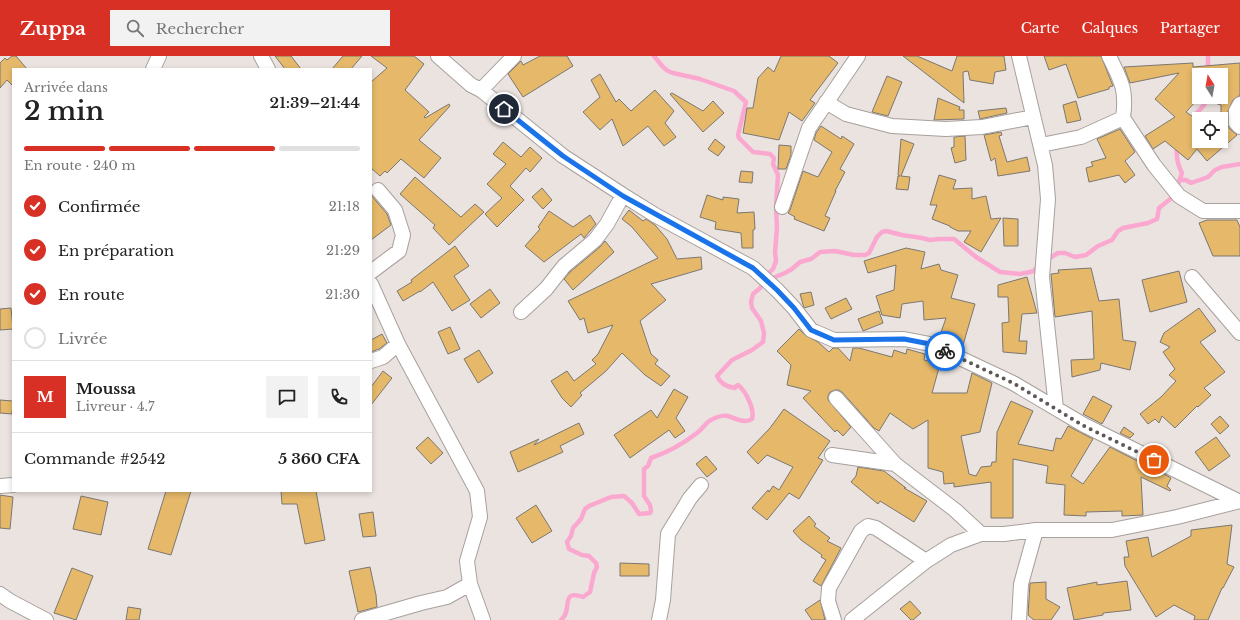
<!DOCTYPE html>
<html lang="fr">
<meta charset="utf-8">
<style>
:root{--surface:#fff;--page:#f2f2f2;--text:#222;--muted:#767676;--line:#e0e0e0;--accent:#d93025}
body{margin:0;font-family:"Libre Baskerville",serif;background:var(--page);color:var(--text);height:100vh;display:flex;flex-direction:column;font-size:15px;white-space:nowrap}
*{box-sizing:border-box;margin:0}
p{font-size:13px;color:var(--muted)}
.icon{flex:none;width:22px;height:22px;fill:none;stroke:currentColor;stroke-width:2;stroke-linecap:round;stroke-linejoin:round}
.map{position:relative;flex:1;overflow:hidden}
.details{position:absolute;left:12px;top:12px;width:360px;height:424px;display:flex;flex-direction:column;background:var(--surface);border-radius:0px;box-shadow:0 2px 6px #0003}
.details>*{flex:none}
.needle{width:26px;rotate:349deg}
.fabs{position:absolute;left:1192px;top:12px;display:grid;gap:8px}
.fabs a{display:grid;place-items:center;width:36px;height:36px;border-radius:0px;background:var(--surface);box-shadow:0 2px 6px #0003;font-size:20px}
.pin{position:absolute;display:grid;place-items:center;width:34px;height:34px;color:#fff;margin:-17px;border:2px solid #fff;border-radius:50%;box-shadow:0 1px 4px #0007}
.courier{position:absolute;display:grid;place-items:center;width:40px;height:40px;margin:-20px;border:3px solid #1a73e8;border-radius:50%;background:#fff;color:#222;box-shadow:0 1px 5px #0007}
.headline em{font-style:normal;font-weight:600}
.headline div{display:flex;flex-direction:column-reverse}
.headline{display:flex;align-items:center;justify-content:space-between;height:68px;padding:0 12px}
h1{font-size:26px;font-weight:600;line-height:30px}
.bar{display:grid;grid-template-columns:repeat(4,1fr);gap:6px 4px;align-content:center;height:48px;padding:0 12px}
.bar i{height:5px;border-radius:3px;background:var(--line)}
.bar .current{background:var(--accent)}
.bar p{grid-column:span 4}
.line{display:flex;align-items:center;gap:10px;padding:0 12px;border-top:1px solid var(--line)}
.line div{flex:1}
.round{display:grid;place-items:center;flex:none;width:42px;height:42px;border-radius:0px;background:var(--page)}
ol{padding:0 12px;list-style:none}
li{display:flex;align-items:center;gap:12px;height:44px}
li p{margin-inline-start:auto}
li .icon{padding:4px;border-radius:50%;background:var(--accent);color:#fff;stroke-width:4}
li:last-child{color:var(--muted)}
li i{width:22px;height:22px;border:2px solid var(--line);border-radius:50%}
header{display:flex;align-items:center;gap:24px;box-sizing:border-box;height:56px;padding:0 20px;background:var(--accent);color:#fff}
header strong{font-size:19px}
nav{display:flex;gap:22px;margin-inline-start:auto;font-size:14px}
.search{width:280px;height:36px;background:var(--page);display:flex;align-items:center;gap:10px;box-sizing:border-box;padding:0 14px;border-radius:0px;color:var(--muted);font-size:15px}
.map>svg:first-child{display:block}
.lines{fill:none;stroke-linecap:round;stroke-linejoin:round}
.stream{stroke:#fba8d0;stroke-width:4.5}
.building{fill:#e5b86a;stroke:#7b7771;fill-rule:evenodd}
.street-casing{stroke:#a7a09c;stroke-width:16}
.street{stroke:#fff;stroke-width:14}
.done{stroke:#5e5957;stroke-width:4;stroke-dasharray:0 7.2}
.route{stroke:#1a73e8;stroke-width:5}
</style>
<header>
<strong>Zuppa</strong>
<div class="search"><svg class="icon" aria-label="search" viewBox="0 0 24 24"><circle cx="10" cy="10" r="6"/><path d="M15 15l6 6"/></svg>Rechercher</div>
<nav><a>Carte</a><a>Calques</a><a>Partager</a></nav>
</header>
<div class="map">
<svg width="1240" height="564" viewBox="0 0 1240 564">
<rect width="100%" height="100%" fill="#ebe3df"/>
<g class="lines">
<path class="stream" d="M1208 19V0
M1189 66 1204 49 1209 41
M1180 124H1186L1191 127 1208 121 1215 114 1222 111 1240 108
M1045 205 1058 197H1065L1075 201 1086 199 1098 190 1112 184 1118 175 1123 172 1148 167 1157 163 1159 152 1174 140 1182 117C1177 108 1176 99 1177 89
M768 224 785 217 792 213 800 206 811 203 820 196 835 195 854 199H865L869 197 877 181 882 176 886 175 902 179 922 182 930 184 939 183H954L976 201 1000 216 1020 218 1030 216 1034 215 1039 208
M561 564C563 562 564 561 565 559 570 548 563 534 583 541L590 536 594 517 597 511 596 507 589 500 582 499 569 493 567 486 571 480 573 472 581 463 585 453 589 450 611 441 624 440 632 447 639 458 650 457 651 455 650 449 644 440V413L648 410 651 402C666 397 684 387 697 377 704 372 705 366 713 363 717 361 724 359 728 360 735 362 745 368 752 363 755 354 746 335 738 329L736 330 735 332C727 331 720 327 717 320L732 304 752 294 763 286 764 277 761 265 752 252 751 246 753 238 759 233 767 224 769 217 773 213 776 205 775 196 777 172 776 150 778 119 773 108 774 102 770 98 753 96 739 82 738 79 746 46 734 35 700 23 673 17 668 15 663 11 654 0"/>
</g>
<path class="building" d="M12 0H16L27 13H13V30L7 24 0 32V7L5 2 7 4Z
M275 0H291L301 13H285Z
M343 0H362L351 13H332Z
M371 0H414L424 8 405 34 429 56 424 61 425 62 449 48 450 50 419 84 441 102 424 122 401 103 387 117 385 115 380 120 371 112V26L387 12Z
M540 0H567L573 10 523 41 508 18 521 5 523 9Z
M781 0H829L838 7 810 44 815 47 802 65 789 56 779 84 743 77 747 52H753L758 22 768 11 774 16Z
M903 0H917L952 15 957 0H1004L1006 14 995 16 993 28 970 24 968 15 963 16 964 47Z
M1044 0H1101L1113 30 1109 31V33L1078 42 1066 8 1049 14Z
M1193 7V11L1240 7V38L1239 40 1233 44 1228 55 1227 68 1230 73 1237 79 1207 105 1197 93 1188 104 1165 85 1153 93 1145 80 1175 61 1155 43 1179 17 1130 27 1124 11ZM1199 19H1221V41H1218L1215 47 1221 49V85H1199V65L1186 56 1199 42Z
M600 18 616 46 619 43 631 55 655 34 674 55 665 67 676 81 664 90 648 70 623 90 612 63 600 74 583 56 600 41 591 24Z
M887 20 902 26 888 60 872 56Z
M672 37 703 55 713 45 724 57 703 76 670 38Z
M938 42 960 51 959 54H964V63L934 64Z
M1076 45 1081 64 1067 67 1063 49Z
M1006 52 1007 57 980 63 978 55Z
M821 70 841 83 842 80 854 88 840 113 845 116 835 135H836L825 160 830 162 824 175 794 163 795 161 788 157 790 154 803 115 818 121 832 96 814 84 816 77Z
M1120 73 1135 96 1125 105 1135 119 1125 127 1119 119 1089 126 1086 112 1093 110 1091 106 1106 102 1097 83Z
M1001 76 1002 79 999 80 1007 106 1027 101 1030 115 998 120 995 102 991 105 984 79Z
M965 80 966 104 955 107 951 92 954 91V81Z
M715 83 725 91 718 100 708 93Z
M901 83 914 88 901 120 910 121 908 134 896 133 898 120H900L898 119Z
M503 86 521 101 530 91 542 102 530 116 526 112 510 130 524 144 497 171 485 158 502 142 487 128 506 108 493 98Z
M779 89 791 90V99L786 113H778Z
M741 115 753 116 752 127 739 126Z
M939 119 956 124 953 133 972 132V143L986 140 991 163 1001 162 981 196 964 186 971 175H958L950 171V170L932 163 937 149H930Z
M415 121 461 161 475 148 484 156 449 189 433 172 435 169 400 138Z
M542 132 552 144 543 153 532 141Z
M371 139 387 158 391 169 371 184Z
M707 139 723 144V141L739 143 737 157 754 156 755 173 753 174V192H742L741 177 715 173 716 166 700 161Z
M629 154 643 165 646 163 655 169 667 183 677 203 701 201 702 213 651 228 666 244 640 265 651 298 658 304 655 308 670 320 661 330 645 319 622 297 606 315 580 337 582 339 571 351 562 342 551 325 567 315 574 325 596 308 592 304 598 298 613 269 588 277 584 262 580 264 568 245 658 202 632 171 622 163Z
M549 155 573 171 590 159 596 168 584 182 581 178 544 206 525 190 540 173 538 171Z
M1003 162 1018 163V190H1004Z
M1207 164H1237L1240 171V200H1213L1199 167Z
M605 185 614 196 573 234 564 223 570 216 600 191Z
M455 190 469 210 454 220 470 244 452 255 433 226 420 236V235L403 245 397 235 412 226 411 224Z
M906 192 925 196 921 213 939 208 941 214 958 219 951 242 975 248 963 289 939 282 946 262 924 264 923 245 902 248 900 262 882 259 876 240 894 234 896 209 868 217 864 205Z
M1091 212 1099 245 1119 243 1123 284 1136 286 1130 314 1101 307 1100 314 1072 321 1071 304 1094 303 1092 255 1055 261 1051 218 1059 217 1058 214Z
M1179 215 1187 246 1150 256 1142 224Z
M1027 221 1037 257 1022 258 1019 285H1027L1026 298 1003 296 1002 267 1009 266 1008 241H998V229Z
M490 233 500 247 481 262 470 248Z
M811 236 814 249 804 252 800 238Z
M846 242 852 253 831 263 825 252Z
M11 252 13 273 0 274V253Z
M1199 252 1216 275 1200 286 1225 316 1204 332 1211 339 1198 351 1197 350 1175 372 1162 360 1159 367 1155 363 1148 368 1140 358 1161 341 1176 325 1169 319 1175 313 1163 296 1170 291 1160 286 1164 277Z
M879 255 883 267 863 275 858 263Z
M450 271 460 293 448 298 438 276Z
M799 273 805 279 818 286 829 296 833 292H838L850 305 853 292H859L892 301 894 294 906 298 907 293 925 298 924 304 940 308 932 337H967L972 317 992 327 980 376 961 380 969 418 976 420 981 411 991 410 992 406H996L997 376 1011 345 1033 355 1018 388 1053 395 1056 382 1061 383 1068 370 1093 383 1071 420 1083 428 1110 391 1149 411 1156 418 1159 415 1171 422 1167 430 1171 434 1170 435 1141 421 1143 459 1122 460V455L1086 456V460L1064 459 1065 429 1046 427 1048 410 1013 403V462H991V426L954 431V427L944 428 943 416 928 412V364L913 373 890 357 879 375 874 372 842 336 839 334H835L830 336 828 340V344L851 371 843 380 837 374 835 376 803 342 811 335 787 329 791 309 777 295Z
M382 278 387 287 379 293 371 296V284Z
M479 294 493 317 478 327 464 303Z
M383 315 392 322 371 349V331Z
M674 333 688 341 676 362 685 375 675 382 669 374 630 402 614 379 651 354 657 362Z
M1093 340 1112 350 1102 368 1083 358Z
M0 344 13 345 12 358 0 357Z
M784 353 830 385 818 402 823 404 799 443 789 437 767 464 752 452 768 434 769 436 773 430 779 434 793 411 767 399 758 408 747 396 770 372Z
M1220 360 1229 370 1220 378 1211 368Z
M579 367 584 378 560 390 563 396 518 416 510 396 539 383 534 389Z
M1124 371 1134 378 1130 382 1120 377Z
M428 381 443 397 431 408 416 392Z
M1216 381 1230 400 1209 415 1195 396Z
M706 400 717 413 707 421 696 408Z
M858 411 884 415 906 432H904L927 445 914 466 880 445 878 448 851 426 856 420Z
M166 435H191L171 499 148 493Z
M281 435H316L325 484 305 488 297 448H282Z
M0 439 13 441 10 473 0 472Z
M81 440 108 446 101 479 73 473Z
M536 449 552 475 532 487 516 462Z
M373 456 376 480 363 481 359 458Z
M809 460 816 468 814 470 830 482 827 485 841 492 821 530 813 525 826 504 821 501 822 499 801 484 793 475Z
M1232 469 1227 508 1234 511 1223 532H1222L1208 564H1194L1195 560 1174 549 1156 561 1125 510 1124 501H1129L1126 485 1148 481 1152 501 1191 480V474Z
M620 507 649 508V520H620Z
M370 511 376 539 377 551 358 556 349 515Z
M72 512 93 520 76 564 54 557Z
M1127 525 1131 554 1103 557V559L1074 564 1067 532 1097 526V529Z
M1046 526V543L1060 551 1051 564H1034L1028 559 1030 527Z
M820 544 825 564H812L805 554Z
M910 545 921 557 913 564H911L900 553Z
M128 551 141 553 139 564H126Z"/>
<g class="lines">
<g class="street-casing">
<path id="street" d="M261 0 268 13
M438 0 471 29 481 34 563 100 623 139 655 159 753 212 777 234 794 252 811 274 834 284 904 283 930 288 1013 327 1084 369 1238 445
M1019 0 1045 109 1048 143 1042 221 1056 352
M153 13 159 0
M481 34 514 0
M826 46 846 58 892 70 946 73 982 71 1033 61
M1240 48 1236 55V67L1240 71
M1123 62 1154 109 1179 140 1203 155H1240
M1041 89 1081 81 1123 62C1127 33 1121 25 1109 0
M782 151 809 72 858 0
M371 216 399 195 403 179 395 154 378 134
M1192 221 1240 277
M371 228 398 288 477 435 480 461 467 505 470 528 483 564
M521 256 546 233 564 210 595 184 607 168 623 139
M371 305 383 301 398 288
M836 342 895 408 955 454 981 478
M832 399 895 408
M0 430 13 429
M0 538 10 545 46 564
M362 564 421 547 447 541 470 528
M659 564 663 544 668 478 690 442 701 429
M834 564 828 545 829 532 861 475 868 470 876 472 926 505
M852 564 926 505 951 489 981 478H1004L1036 474H1112L1177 461 1240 445
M1019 564 1021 528 1036 474"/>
</g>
<use href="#street" class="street"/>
</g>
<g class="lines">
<path class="done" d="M945 295 1013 327 1084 370 1154 404"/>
<path class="route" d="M504 53 563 100 623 140 753 212 777 234 794 252 811 274 834 284 904 283 930 288 945 295"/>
</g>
</svg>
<div class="fabs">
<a><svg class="needle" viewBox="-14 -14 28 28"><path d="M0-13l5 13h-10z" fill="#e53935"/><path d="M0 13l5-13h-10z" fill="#767676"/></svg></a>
<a><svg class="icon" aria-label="locate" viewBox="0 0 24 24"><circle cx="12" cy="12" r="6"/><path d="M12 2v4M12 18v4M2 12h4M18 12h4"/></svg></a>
</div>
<div class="pin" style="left:1154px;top:404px;background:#ea580c"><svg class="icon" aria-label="bag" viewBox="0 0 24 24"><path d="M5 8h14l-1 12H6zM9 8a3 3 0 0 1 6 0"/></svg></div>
<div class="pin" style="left:504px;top:53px;background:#1f2937"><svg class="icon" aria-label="home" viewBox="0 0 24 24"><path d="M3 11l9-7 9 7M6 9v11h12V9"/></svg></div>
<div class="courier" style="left:945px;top:295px"><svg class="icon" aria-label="bike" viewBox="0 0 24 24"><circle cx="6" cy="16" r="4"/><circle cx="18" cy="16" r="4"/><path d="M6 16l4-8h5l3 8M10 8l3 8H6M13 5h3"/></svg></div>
<section class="details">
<div class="headline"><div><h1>2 min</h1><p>Arrivée dans</p></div><em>21:39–21:44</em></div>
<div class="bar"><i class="current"></i><i class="current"></i><i class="current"></i><i></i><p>En route · 240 m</p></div>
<ol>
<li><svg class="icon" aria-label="check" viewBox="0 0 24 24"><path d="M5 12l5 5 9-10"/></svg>Confirmée<p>21:18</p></li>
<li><svg class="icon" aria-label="check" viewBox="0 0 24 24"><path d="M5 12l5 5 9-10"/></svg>En préparation<p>21:29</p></li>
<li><svg class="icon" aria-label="check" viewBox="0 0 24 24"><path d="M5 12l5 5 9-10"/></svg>En route<p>21:30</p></li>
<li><i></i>Livrée</li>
</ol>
<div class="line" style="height:72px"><b class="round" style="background:var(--accent);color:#fff">M</b><div><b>Moussa</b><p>Livreur · 4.7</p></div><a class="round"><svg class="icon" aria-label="chat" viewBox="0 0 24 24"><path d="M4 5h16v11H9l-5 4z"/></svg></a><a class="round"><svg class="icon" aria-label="phone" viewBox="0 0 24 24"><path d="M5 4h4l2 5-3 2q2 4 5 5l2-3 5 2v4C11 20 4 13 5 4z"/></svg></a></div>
<div class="line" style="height:52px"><div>Commande #2542</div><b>5 360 CFA</b></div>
</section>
</div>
